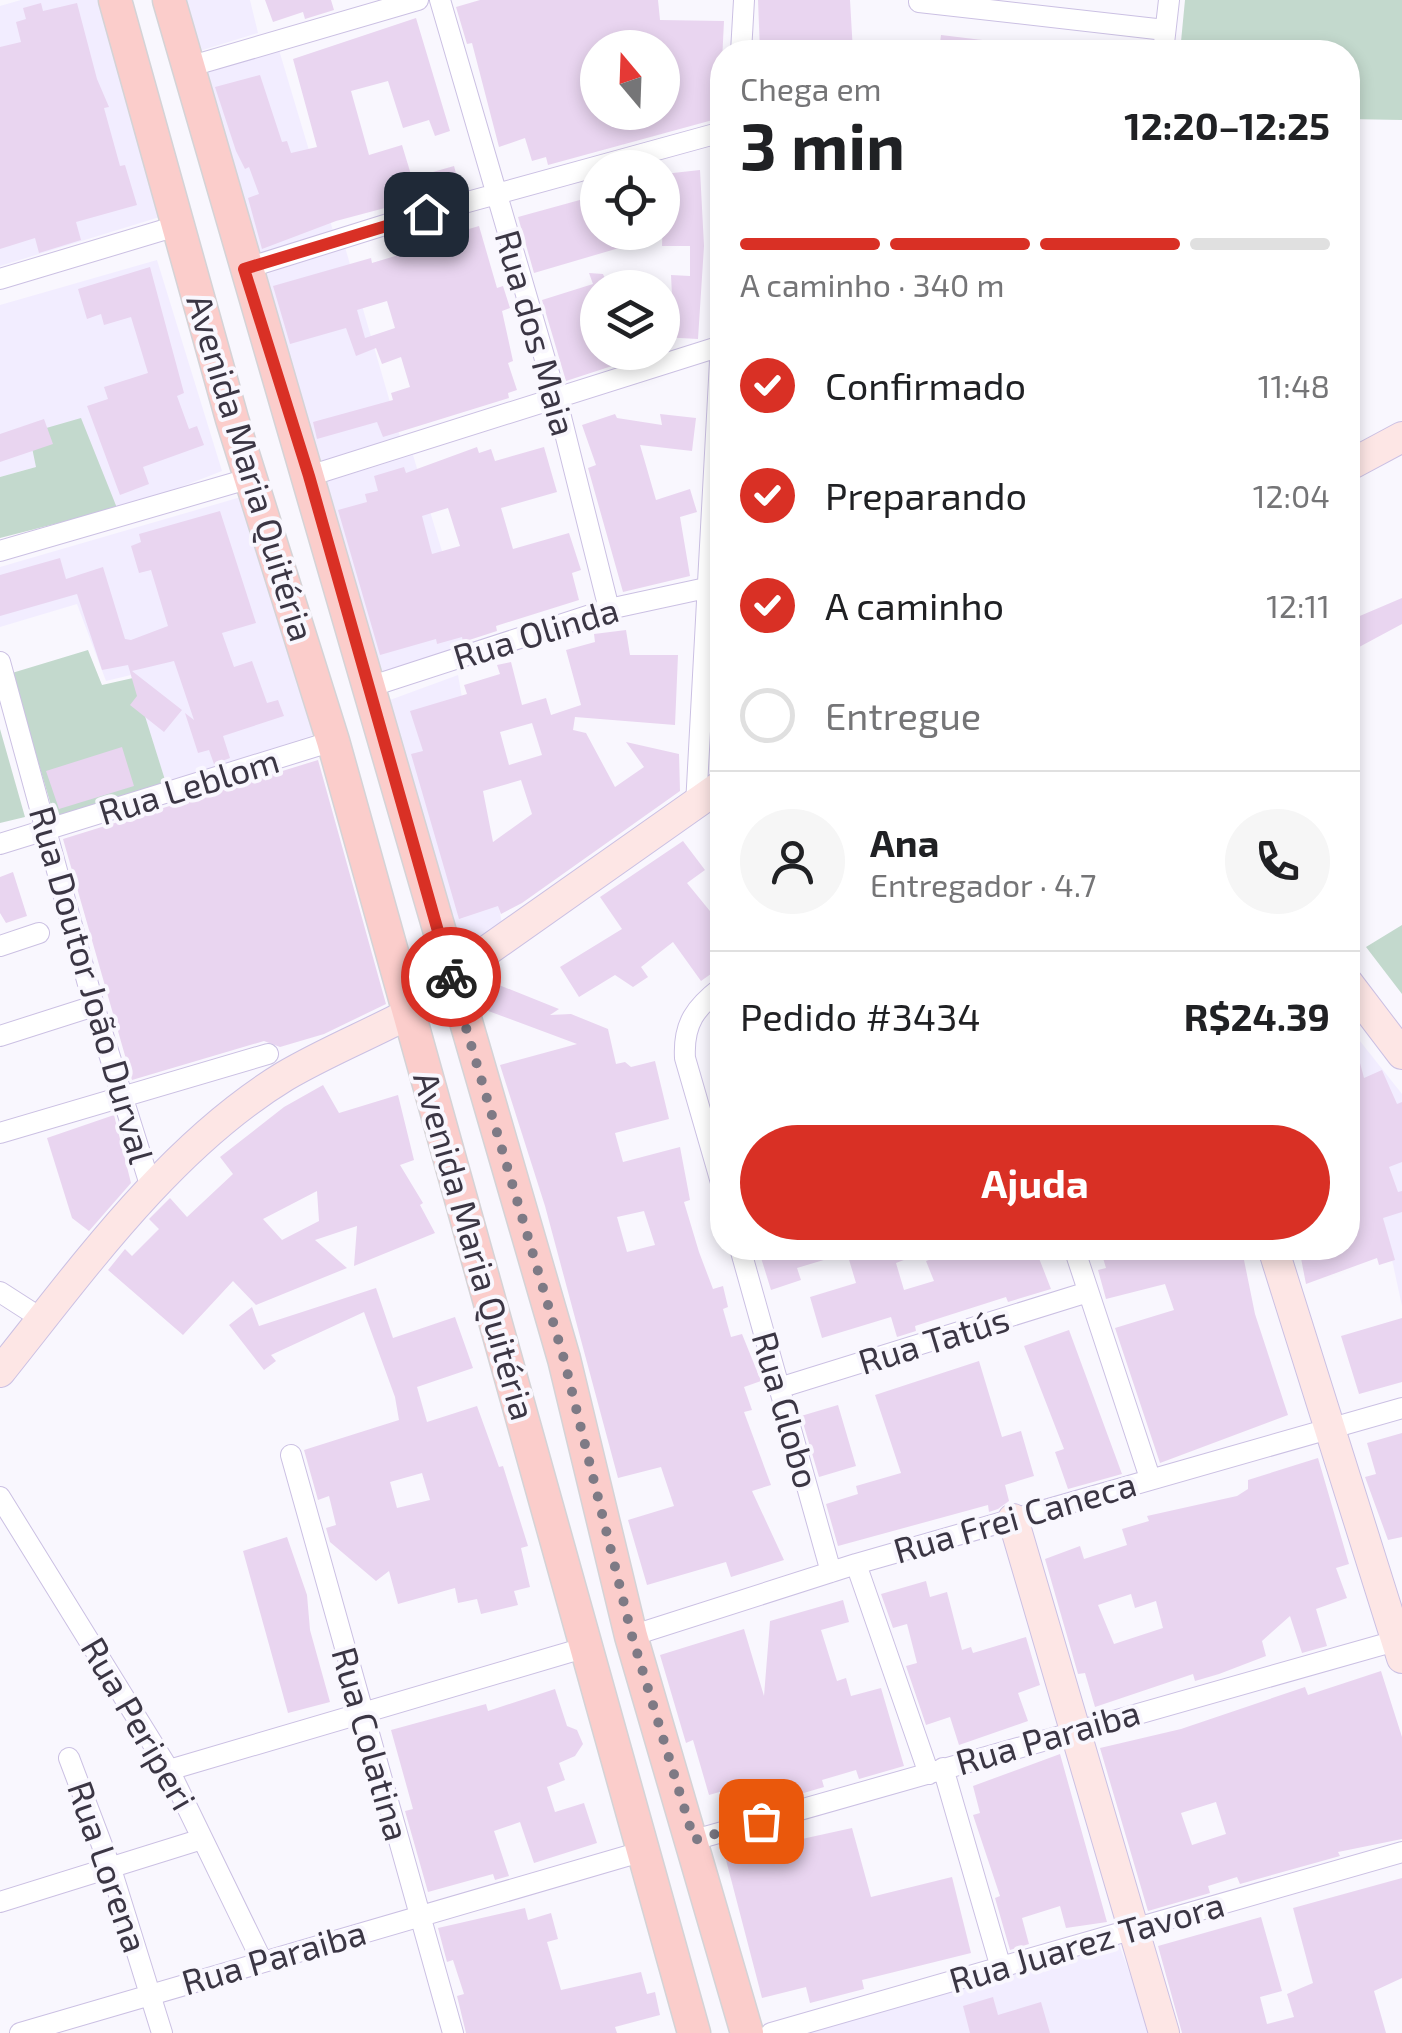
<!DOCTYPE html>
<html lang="pt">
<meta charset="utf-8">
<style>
:root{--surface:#fff;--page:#f6f6f6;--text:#202124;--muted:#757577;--line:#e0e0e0;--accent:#d93025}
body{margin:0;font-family:"Exo 2",sans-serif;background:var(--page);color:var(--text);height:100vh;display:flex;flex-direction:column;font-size:38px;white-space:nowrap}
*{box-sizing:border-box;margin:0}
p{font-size:32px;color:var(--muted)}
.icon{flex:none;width:55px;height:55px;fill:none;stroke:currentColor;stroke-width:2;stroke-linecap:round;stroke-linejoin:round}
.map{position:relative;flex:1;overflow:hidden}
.details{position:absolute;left:710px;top:40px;width:650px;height:1220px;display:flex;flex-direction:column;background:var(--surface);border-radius:40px;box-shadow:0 5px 15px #0003}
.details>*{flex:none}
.needle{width:65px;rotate:341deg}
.fabs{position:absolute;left:580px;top:30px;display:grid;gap:20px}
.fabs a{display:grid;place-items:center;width:100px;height:100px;border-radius:50%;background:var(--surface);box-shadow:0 5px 15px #0003;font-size:50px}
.pin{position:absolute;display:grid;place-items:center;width:85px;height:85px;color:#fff;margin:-42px;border-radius:20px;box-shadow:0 5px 15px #0006}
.courier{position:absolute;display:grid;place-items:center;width:100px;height:100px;margin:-50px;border:8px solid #d93025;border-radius:50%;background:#fff;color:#222;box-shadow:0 2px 12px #0007}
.headline em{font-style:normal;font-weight:700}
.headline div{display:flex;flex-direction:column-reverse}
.headline{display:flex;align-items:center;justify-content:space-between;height:170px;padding:0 30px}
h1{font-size:65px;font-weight:700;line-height:75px}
.bar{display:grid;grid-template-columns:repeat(4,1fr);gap:15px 10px;align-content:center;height:120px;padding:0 30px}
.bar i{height:12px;border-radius:8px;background:var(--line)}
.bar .on{background:var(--accent)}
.bar p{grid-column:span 4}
.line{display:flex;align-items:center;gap:25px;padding:0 30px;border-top:2px solid var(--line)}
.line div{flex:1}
.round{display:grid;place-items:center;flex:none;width:105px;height:105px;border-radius:52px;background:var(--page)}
ol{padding:0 30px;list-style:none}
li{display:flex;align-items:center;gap:30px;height:110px}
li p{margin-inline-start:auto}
li .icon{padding:10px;border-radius:50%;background:var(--accent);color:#fff;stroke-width:4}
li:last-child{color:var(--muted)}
li i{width:55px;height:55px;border:5px solid var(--line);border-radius:50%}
.action{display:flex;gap:20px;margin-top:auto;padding:20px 30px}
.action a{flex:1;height:115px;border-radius:60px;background:var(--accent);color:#fff;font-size:40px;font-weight:700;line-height:115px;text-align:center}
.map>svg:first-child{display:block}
.built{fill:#f2edff}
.green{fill:#c3d9cd}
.building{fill:#e9d5f0;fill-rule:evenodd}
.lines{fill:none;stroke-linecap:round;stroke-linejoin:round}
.street-casing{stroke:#cbc0e3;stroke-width:22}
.secondary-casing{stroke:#cbc0e3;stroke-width:32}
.primary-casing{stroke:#d4d3d6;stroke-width:35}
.street{stroke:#fff;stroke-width:20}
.secondary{stroke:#fde6e5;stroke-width:30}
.primary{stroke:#fbcdcb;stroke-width:32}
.done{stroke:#7e7a85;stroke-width:10;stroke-dasharray:0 18}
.route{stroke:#d93025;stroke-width:12}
.labels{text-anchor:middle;stroke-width:8;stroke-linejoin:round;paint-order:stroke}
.street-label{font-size:35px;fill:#3b3644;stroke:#f9f7fe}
</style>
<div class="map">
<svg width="1402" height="2033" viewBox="0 0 1402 2033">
<rect width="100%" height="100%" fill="#f9f7fe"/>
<path class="built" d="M21 0H102L163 216 0 266V6Z
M181 0H250L258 33 193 53Z
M279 50 334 234 254 261 197 76Z
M345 247 401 440 316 463 264 275Z
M157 260 222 471 119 511 36 467 0 477V305Z
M413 455 470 644 379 674 319 484Z
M241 497 317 734 166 783 131 675 106 681 77 604 0 627V567Z
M458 675 502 924 460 955 390 700Z
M1348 1026 1402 1094V1306L1348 1057Z
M1119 1944 1151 2033H799Z"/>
<path class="green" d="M1185 0H1402V120L1348 119V52H1180Z
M952 40 1142 48 1141 52H949Z
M81 418 117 508 0 538V477L36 467 29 433Z
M722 571V728L713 694Z
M88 650 102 685 133 678 166 783 55 819 12 673Z
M0 729 25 817 0 823Z
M1402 925V994L1366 947Z"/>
<path class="building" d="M265 0H331L334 10 305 19 303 12 273 22Z
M480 0H658L660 20 724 21 722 62H717L715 90H720V118L548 165 546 157 532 161 525 138 499 147 472 43 467 44 456 7ZM598 48H662V112H598Z
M758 0H850L853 52H760Z
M41 3 43 11 77 3 97 79 109 107 104 108 120 166 125 165 137 205 76 222 81 240 39 253 35 238 0 249V47L21 42 16 22 26 19 23 8Z
M416 18 450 131 435 136 429 120 403 128 388 81 351 91 369 155 402 145 412 178 454 166 460 188 336 221 262 249 248 198 259 194 249 167 245 169 236 151 215 87 260 75 282 142 287 141 291 153 317 147 293 59Z
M941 35 1007 43 1006 52 939 51Z
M700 170 704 246 698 339 662 337V315H673L671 275 690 276V246H662L664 174Z
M598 195V232H615L619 248 534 273 518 217Z
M479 226 497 288 503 286 510 308 502 311 513 361 508 363 517 390 508 393 509 398 383 437 377 422 317 439 313 422 393 400 391 393 410 387 401 357 382 364 376 348 356 356 346 328 290 344 273 286 371 258 372 263 402 254 401 249ZM387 301 395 328 365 338 357 310Z
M150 267 184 393 177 396 189 429 197 426 204 445 143 467 149 484 120 495 87 406 108 399 104 387 148 373 131 317 104 325 101 314 87 319 78 289Z
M589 273 603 274 609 288H598V352H655L566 381 542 300 593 284Z
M615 414 617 418 662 425 660 414 696 418 692 451 640 445 656 500 690 489 697 512 680 517 690 576 623 592 588 468 596 465 582 425Z
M44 419 53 444 0 462V434Z
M477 447 479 453 491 449 495 461 544 447 557 492 501 508 513 549 569 533 581 570 572 573 579 600 496 626 497 631 463 642 462 637 437 644 436 639 380 655 338 510 367 502 365 494 378 491 374 476 404 467 406 473ZM448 508 460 546 432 554 422 516Z
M220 511 256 623 222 633 234 667 252 661 267 703 278 700 284 716 223 736 230 758 214 764 209 750 198 753 185 713 194 720 174 661 132 671 182 710 164 732 130 705 137 696 128 665 102 670 77 594 0 616V575L60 558 66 579 103 567 125 639 131 640 168 626 151 570 139 573 131 546 141 542 139 534Z
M1402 598V624L1348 653V621Z
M626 630 630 655H678L675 725 575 717 573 730 586 733 615 787 644 767 626 742 679 754 680 791 522 903 501 914 498 906 459 919 411 754 423 751 410 711 467 694 464 685 500 674 497 665 511 662 522 705 546 698 551 715 581 705 566 650 595 642 594 634ZM532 723 542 755 509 765 500 732ZM521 780 532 814 493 842 483 791Z
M122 747 134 786 59 809 46 771Z
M318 760 386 1004 324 1034 280 1047 264 1041 132 1080 63 839Z
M683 841 705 870 687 883 714 916 722 909V966L701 981 673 942 641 967 648 977 633 987 615 975 579 997 560 967 622 929 600 897Z
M13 872 27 916 6 923 0 913V877Z
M489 981 559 1009 550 1015 571 1014 608 1029 616 1064 625 1062 631 1067 655 1061 669 1119 615 1133 623 1162 680 1147 690 1200 684 1202 699 1252 713 1289 723 1286 728 1307 723 1309 731 1337 742 1334 761 1381 744 1387 752 1410 744 1412 771 1485 752 1491 784 1560 731 1577 726 1562 647 1585 628 1520 674 1506 661 1467 618 1478 545 1206 500 1065 577 1044 483 1009 480 1000ZM644 1211 655 1245 627 1252 617 1217Z
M1352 1033 1364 1078 1382 1070 1397 1104 1402 1102V1162L1389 1167 1398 1192 1402 1191V1212L1383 1218 1395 1260 1379 1265 1377 1258 1306 1284 1299 1248H1348V1034Z
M323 1085 339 1113 398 1095 414 1160 400 1165 423 1203 420 1205 435 1233 354 1266 357 1226 315 1240 347 1268 256 1305 233 1281 183 1335 108 1270 125 1249 132 1256 159 1229 149 1219 170 1198 187 1217 233 1174 220 1157 284 1107ZM317 1191 319 1221 282 1240 263 1219Z
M114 1115 131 1183 89 1231 72 1218 47 1138Z
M758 1248H935L896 1263 904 1290 934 1281 926 1261 963 1248H1035L1051 1289 1008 1302 1006 1297 915 1326 916 1331 897 1337 891 1317 822 1338 810 1297 856 1283 847 1253 797 1268 801 1280 771 1290Z
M1100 1248H1255L1256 1256 1244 1260 1255 1314 1288 1415 1160 1463 1115 1328 1174 1310 1165 1284 1106 1299 1098 1270 1106 1268Z
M376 1288 393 1338 455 1317 473 1368 417 1387 427 1422 477 1406 499 1467 503 1466 528 1546 521 1548 530 1587 514 1591 518 1605 481 1614 477 1599 458 1603 455 1588 398 1604 389 1571 376 1581 330 1542 326 1528 336 1525 329 1496 318 1500 304 1450 399 1420 395 1397 364 1312 271 1355 276 1361 264 1370 229 1325 252 1307 259 1326ZM422 1473 430 1500 397 1508 390 1482Z
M1402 1318V1382L1359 1394 1341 1336Z
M1069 1330 1122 1474 1068 1489 1055 1452 1064 1449 1024 1346Z
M979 1361 1002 1437 1021 1431 1034 1476 1005 1485 1009 1501 998 1509 989 1512 988 1505 838 1546 826 1504 858 1494 856 1486 901 1473 875 1395Z
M838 1405 856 1466 819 1477 801 1416Z
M1402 1433V1537L1388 1540 1365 1477 1376 1474 1367 1443Z
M1318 1458 1349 1564 1336 1568 1347 1598 1316 1609 1327 1646 1302 1653 1290 1616 1262 1641 1266 1656 1219 1674 1195 1681 1193 1674 1095 1707 1085 1673 1078 1674 1045 1559 1080 1546 1084 1559 1127 1545 1122 1529 1149 1521 1147 1516 1237 1496 1248 1489V1480ZM1131 1594 1135 1608 1156 1601 1163 1628 1114 1644 1098 1605Z
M287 1537 307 1595 310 1630 330 1702 288 1713 243 1551Z
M926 1581 930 1597 947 1592 962 1650 971 1647 973 1653 1026 1637 1040 1685 1018 1693 1028 1721 959 1745 950 1717 926 1725 906 1666 917 1663 907 1624 893 1628 881 1594Z
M843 1600 849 1622 821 1630 837 1681 846 1678 851 1696 881 1688 904 1766 859 1779 856 1770 822 1780 824 1787 763 1805 754 1782 709 1795 693 1740 686 1743 660 1655 744 1629 764 1696 770 1621Z
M1381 1671 1402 1737V1839L1338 1852 1340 1856 1240 1884 1237 1877 1208 1886 1210 1893 1148 1911 1100 1748 1181 1729 1305 1687 1308 1695ZM1216 1802 1226 1834 1192 1845 1181 1813Z
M555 1689 567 1726 577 1730 583 1744 575 1756 559 1763 565 1780 547 1787 555 1812 584 1803 597 1843 534 1863 520 1822 494 1831 509 1876 495 1880 493 1874 428 1892 405 1811 413 1809 391 1730 486 1704 488 1711Z
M1060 1754 1107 1922 1066 1928 1060 1906 1022 1918 1029 1944 1010 1950 995 1898 1000 1896 973 1815 980 1813 973 1786Z
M852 1828 871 1897 952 1877 971 1953 862 1980 864 1989 810 2003 806 1987 762 1998 725 1856Z
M1402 1878V1978L1374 1991 1386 2033H1182L1158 1946 1261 1917 1282 1991 1260 1997 1267 2024 1294 2017 1287 1994 1313 1983 1293 1908Z
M525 1908 528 1920 551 1913 558 1939 547 1942 561 1990 641 1972 647 1994 655 1992 660 2015 615 2027 617 2033H466L457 1996 464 1994 453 1960 447 1962 438 1928Z
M993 1997 998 2015 1041 2002 1050 2033H970L963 2006Z"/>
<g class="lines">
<g class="street-casing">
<path id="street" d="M440 0 556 397 609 609
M919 2 1165 30
M741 52 744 0
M1163 52 1169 0
M188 67 418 0
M244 269 391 223 722 132
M0 279 180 225
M309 476 721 346
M0 551 251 478
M0 662 94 1006 152 1191
M369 687 609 609 706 588
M696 805 722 324
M0 844 333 741
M0 946 39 933
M722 987C696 1007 683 1023 685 1058L722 1186
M0 1036 94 1006
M0 1133 268 1054
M740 1248 831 1572
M1074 1248 1150 1478
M0 1292 42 1319
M779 1388 1088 1292
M291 1455 453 2033
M0 1497 169 1770 261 1959
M856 1564 929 1774
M631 1636 856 1564 1402 1408
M69 1758 111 1869 162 2033
M943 1768 1001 1968
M169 1770 587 1647
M694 1840 1402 1639
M0 1902 202 1839
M20 2033 644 1851
M771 2033 1402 1852"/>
</g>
<g class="secondary-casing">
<path id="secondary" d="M1348 466 1402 437
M451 976 722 785
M1348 983 1402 1054
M1273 1248 1402 1658
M0 1372C83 1268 170 1146 285 1076 324 1053 368 1035 408 1014
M1013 1519 1164 2033"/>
</g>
<g class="primary-casing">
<path id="primary" d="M115 0 232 419 333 741 694 2033
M169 0 564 1359 631 1636 747 2033"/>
</g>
<use href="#street" class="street"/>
<use href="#secondary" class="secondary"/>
<use href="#primary" class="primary"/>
</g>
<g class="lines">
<path class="done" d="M451 977 564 1359 632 1636 694 1840 761 1821"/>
<path class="route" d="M426 214 244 269 309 476 451 977"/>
</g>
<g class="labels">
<g class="street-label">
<text transform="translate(535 333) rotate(74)" y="12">Rua dos Maia</text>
<text transform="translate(250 468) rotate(73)" y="12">Avenida Maria Quitéria</text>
<text transform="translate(536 634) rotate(-17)" y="12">Rua Olinda</text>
<text transform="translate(189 787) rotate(-17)" y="12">Rua Leblom</text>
<text transform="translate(91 985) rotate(74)" y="12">Rua Doutor João Durval</text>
<text transform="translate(474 1246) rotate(74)" y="12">Avenida Maria Quitéria</text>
<text transform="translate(934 1341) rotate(-17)" y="12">Rua Tatús</text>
<text transform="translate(785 1410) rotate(74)" y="12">Rua Globo</text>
<text transform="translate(1015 1518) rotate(-16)" y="12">Rua Frei Caneca</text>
<text transform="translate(138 1724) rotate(60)" y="12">Rua Periperi</text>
<text transform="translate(1048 1738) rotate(-16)" y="12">Rua Paraiba</text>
<text transform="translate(370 1744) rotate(74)" y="12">Rua Colatina</text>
<text transform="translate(107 1867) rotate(71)" y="12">Rua Lorena</text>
<text transform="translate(1087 1943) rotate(-16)" y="12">Rua Juarez Tavora</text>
<text transform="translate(274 1958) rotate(-16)" y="12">Rua Paraiba</text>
</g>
</g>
</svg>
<div class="fabs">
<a><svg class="needle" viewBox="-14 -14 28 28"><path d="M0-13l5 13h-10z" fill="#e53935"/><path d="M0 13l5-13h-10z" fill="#757577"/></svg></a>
<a><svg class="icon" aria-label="locate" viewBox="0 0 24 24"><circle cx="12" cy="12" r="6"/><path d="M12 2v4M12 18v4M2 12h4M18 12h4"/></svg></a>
<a><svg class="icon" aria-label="layers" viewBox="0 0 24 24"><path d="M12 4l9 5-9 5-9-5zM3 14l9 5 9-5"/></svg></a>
</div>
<div class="pin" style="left:761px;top:1821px;background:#ea580c"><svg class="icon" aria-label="bag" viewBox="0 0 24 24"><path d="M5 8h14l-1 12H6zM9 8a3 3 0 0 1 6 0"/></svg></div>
<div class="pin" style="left:426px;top:214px;background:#1f2937"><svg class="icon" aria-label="home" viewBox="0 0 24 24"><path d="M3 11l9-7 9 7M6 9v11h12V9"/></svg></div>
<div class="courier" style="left:451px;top:977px"><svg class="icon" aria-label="bike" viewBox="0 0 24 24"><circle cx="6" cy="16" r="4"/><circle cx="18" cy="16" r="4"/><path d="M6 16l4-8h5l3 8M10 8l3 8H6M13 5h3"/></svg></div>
<section class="details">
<div class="headline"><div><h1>3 min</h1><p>Chega em</p></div><em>12:20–12:25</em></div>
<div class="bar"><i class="on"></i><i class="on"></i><i class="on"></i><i></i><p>A caminho · 340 m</p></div>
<ol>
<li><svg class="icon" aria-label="check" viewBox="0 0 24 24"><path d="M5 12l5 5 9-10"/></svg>Confirmado<p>11:48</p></li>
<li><svg class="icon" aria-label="check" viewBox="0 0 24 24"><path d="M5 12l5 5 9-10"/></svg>Preparando<p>12:04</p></li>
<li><svg class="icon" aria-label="check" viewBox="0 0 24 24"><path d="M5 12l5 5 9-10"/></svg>A caminho<p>12:11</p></li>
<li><i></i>Entregue</li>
</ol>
<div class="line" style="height:180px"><a class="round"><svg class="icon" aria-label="person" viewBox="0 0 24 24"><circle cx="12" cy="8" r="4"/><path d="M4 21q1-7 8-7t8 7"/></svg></a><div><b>Ana</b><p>Entregador · 4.7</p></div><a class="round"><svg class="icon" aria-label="phone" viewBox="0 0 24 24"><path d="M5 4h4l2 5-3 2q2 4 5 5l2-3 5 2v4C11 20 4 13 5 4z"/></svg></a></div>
<div class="line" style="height:130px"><div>Pedido #3434</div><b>R$24.39</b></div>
<div class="action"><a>Ajuda</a></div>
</section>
</div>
